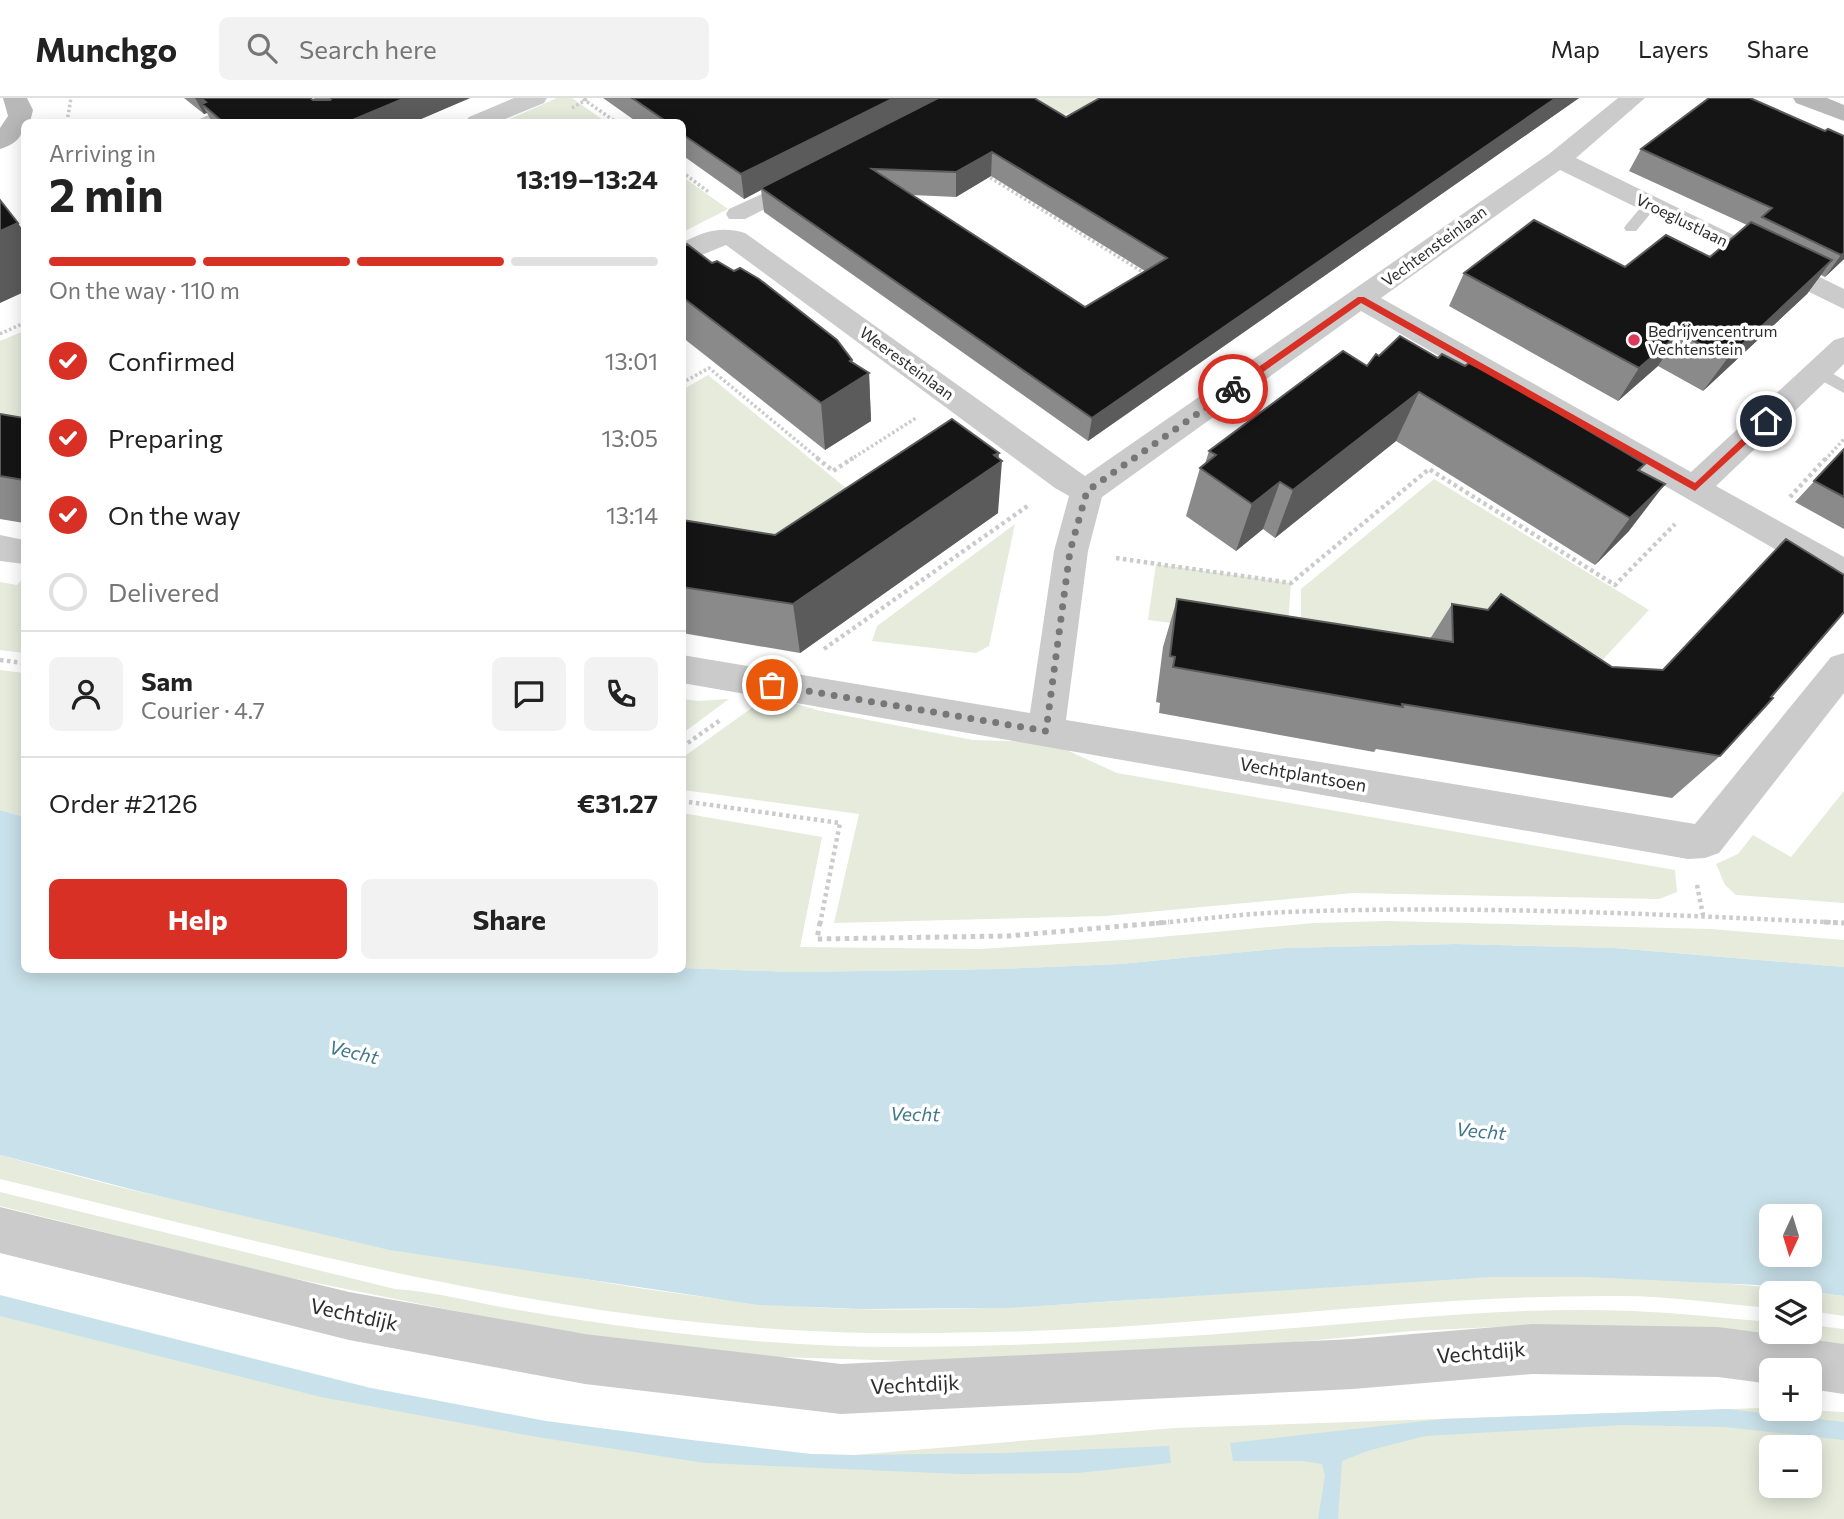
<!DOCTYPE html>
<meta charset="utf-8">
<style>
:root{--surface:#fff;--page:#f2f2f2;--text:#222;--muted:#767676;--line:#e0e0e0;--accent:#d93025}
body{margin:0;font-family:Commissioner,sans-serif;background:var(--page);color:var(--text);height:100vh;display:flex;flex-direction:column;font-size:26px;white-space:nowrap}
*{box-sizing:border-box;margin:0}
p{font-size:23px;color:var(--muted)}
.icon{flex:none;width:38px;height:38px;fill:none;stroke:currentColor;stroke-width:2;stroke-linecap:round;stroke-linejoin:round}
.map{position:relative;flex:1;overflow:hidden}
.panel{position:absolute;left:21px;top:21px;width:665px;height:854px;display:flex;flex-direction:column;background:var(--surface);border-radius:10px;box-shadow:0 4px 18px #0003}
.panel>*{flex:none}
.needle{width:46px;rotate:184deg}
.fabs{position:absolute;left:1759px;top:1106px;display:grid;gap:14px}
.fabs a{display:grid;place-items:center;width:63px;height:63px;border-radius:10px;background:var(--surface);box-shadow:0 4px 18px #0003;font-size:35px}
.pin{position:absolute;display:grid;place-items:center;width:60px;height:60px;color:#fff;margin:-30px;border:4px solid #fff;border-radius:50%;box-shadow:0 2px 7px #0007}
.courier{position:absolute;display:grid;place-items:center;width:70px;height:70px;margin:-35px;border:5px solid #d93025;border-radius:50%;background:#fff;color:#222;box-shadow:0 2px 9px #0007}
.head em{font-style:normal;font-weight:700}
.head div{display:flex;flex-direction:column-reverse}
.head{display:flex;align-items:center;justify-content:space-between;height:119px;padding:0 28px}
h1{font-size:46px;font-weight:700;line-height:52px}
.bar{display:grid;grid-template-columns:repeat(4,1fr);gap:10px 7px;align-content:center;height:84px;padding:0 28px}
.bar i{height:9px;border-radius:5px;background:var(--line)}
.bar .selected{background:var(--accent)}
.bar p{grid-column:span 4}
.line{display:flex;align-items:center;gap:18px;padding:0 28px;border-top:2px solid var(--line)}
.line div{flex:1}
.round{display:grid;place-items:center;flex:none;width:74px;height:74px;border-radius:10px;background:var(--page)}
ol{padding:0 28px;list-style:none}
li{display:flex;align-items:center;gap:21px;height:77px}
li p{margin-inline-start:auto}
li .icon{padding:7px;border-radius:50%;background:var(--accent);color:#fff;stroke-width:4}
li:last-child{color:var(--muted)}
li i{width:38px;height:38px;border:4px solid var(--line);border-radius:50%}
.button{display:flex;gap:14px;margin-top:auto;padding:14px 28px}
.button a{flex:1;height:80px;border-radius:10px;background:var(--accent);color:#fff;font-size:28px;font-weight:700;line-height:80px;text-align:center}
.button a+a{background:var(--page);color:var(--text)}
header{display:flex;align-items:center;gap:42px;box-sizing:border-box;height:98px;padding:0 35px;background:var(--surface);border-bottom:2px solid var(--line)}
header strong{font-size:33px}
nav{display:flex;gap:38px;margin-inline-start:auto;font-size:24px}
.search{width:490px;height:63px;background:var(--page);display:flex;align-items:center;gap:18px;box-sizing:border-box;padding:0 24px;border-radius:10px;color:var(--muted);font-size:26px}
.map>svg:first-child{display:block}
.green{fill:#e6ebdc;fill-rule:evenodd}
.water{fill:#c9e1ea;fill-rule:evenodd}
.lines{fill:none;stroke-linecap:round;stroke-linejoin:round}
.path-far2{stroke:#cbcbcb;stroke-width:3.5;stroke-dasharray:2.5 2.5;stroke-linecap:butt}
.path-far1{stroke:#cbcbcb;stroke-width:4.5;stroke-dasharray:3.5 3.5;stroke-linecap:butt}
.path{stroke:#cbcbcb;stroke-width:5;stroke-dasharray:4.5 4.5;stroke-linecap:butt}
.service{fill:#cbcbcb;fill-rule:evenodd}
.pedestrian{fill:#cbcbcb;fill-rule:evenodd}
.minor{fill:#cbcbcb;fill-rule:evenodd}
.tertiary{fill:#cbcbcb;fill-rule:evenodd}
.secondary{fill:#b8b8b8;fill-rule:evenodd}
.wall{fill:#8a8a8a;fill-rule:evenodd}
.shaded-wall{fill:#5b5b5b}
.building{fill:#151515;stroke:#5b5b5b;stroke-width:2;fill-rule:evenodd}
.route{fill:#d93025}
.done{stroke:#777;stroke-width:7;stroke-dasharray:0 12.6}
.poi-dot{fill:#dd3958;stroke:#fff;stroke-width:2.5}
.labels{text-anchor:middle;stroke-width:7;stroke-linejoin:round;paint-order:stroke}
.far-street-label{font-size:16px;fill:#2e2e2e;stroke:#fff}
.far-poi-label{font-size:16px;fill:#2e2e2e;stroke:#fff;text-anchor:start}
.street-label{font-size:18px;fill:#2e2e2e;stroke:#fff}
.water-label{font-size:19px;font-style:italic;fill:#40788c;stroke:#fff}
.near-street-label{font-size:21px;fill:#2e2e2e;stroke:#fff}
</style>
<header>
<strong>Munchgo</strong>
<div class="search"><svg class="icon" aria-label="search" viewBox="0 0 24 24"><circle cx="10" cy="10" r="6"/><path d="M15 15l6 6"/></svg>Search here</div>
<nav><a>Map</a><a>Layers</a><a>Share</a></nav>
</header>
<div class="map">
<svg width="1844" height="1421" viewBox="0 0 1844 1421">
<rect width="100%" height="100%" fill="#fff"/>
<path class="green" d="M557 0H572L606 24H503Z
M1017 0H1104C1062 23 1060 21 1017 0Z
M683 79 728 111 683 134Z
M24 233V326L0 322V243Z
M708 277 858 400 784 447 683 430 682 292Z
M1434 381 1649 512 1597 568 1301 534V491Z
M1015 426 989 548 976 555 872 543 877 528Z
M1156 466 1291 485 1287 540 1148 522Z
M24 479V555L0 552V484L17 487Z
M0 572 24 575V719L0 712Z
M768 598 821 613 973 642 1049 644 1117 675 1675 772 1677 794 1659 801 1353 795 1106 818 834 825 859 716 683 692 682 660 760 604 764 606Z
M682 601 698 603 729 601 683 635Z
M1844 693V805L1736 797 1725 787 1716 766 1738 756 1753 737 1791 759Z
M682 715 822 739 800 849 980 851 1138 841 1314 825 1387 823 1711 831 1844 842V869L1615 850 1455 846 1285 850 1120 866 1000 871 794 874 683 870Z
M0 1057C48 1070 96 1084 145 1095 236 1115 328 1131 420 1150 564 1178 707 1207 855 1211 1067 1216 1278 1185 1490 1179 1608 1175 1727 1183 1844 1198V1218L1810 1213V1195H1771V1210C1721 1206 1669 1198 1619 1198 1478 1197 1337 1212 1197 1223 1092 1232 980 1236 874 1235 577 1231 287 1150 0 1081Z
M0 1094 395 1191C437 1194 476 1205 518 1212 644 1233 776 1250 905 1249 1034 1248 1164 1241 1293 1230 1406 1221 1519 1208 1633 1213 1679 1215 1725 1220 1771 1224V1234H1810V1227L1844 1231V1246L1536 1227 1412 1233 1253 1248 910 1263 777 1259 567 1234 425 1207 272 1176 0 1108Z
M0 1200 344 1296 752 1355 854 1357 1175 1330 1761 1310 1844 1314V1421H0ZM1771 1349H1810V1388H1771Z"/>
<path class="water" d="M0 712 24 719V872L683 870 794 874 1000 871 1120 866 1285 850 1455 846 1615 850 1844 869V1198L1757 1187 1587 1179H1491L1007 1210 858 1211 759 1207 390 1152 142 1094 0 1057ZM1771 1118H1810V1157H1771Z
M0 1197 371 1290 546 1323 692 1342 811 1356 854 1357 1005 1355 1169 1348 1171 1365 1078 1375 960 1376 705 1365 537 1339 321 1299 0 1218Z
M1727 1311 1844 1324V1342L1725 1329 1622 1327 1425 1338 1367 1353 1342 1363 1338 1421H1318L1325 1378 1322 1366 1303 1363H1233L1230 1345 1443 1321Z"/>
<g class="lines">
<path class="path-far2" d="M583 1 616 24
M572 10 589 0
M67 24 71 0
M682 74 710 95
M986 77 1146 176
M0 236 24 225
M682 285 709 270 820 362
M850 362 916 320
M1825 362 1844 341"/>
<path class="path-far1" d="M817 360 833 373 853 360
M1790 399 1826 360
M1116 460 1291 485 1429 371 1615 487 1675 426
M824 551 1029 407
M0 562 24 565
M682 649 722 621
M682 703 840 725 820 826
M1697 787 1703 817
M1149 826C1194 822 1240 816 1286 814 1472 807 1658 816 1844 825"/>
<path class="path" d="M820 824 817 841 1008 838 1169 824
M1824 824 1844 825"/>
<path class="service" d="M246 0H265L211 24H193Z
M1651 102 1658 106 1656 109 1636 133H1626L1624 130 1626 127 1646 103Z
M1819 268 1844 282V295L1813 278 1811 274 1813 270Z"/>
<path class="pedestrian" d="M801 78 809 79 812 84 809 89 745 121H729L726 116 729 111Z"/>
<path class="minor" d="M514 0H547L544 5 498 24H465L469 19Z
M1618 0H1645L1576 60 1844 191V211L1560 72 1381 200 1691 374 1834 242 1844 239V266L1716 388 1844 459V488L1832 484 1361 213 1102 399 1088 453 1066 622 1695 726 1831 559 1844 555V595L1719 755 1705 760 1688 761 682 585V557L1030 615 1054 453 1069 398 1055 390 726 147 682 165V145C704 133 721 128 745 135L1085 378 1549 56Z
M0 437 24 442V466L0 463Z"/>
<path class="tertiary" d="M0 1109 349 1194 585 1236 841 1266 1353 1241 1532 1226 1718 1229 1844 1246V1296L1810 1291V1272H1771V1286L1718 1279 1532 1276 1353 1291 841 1316 585 1286 349 1242 0 1155Z"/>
<path class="secondary" d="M3 0H27L33 12 30 24H24C24 39 14 47 0 51V30L8 18Z
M1793 0H1827L1844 7V23L1796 5Z"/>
</g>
<path class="wall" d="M184 0H310L313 2H316L313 0H470L414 24H212L207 15 204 16Z
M603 0H1034L1066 19 1100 0H1579L1088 343 764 114 761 92 744 101 682 57V24H637ZM991 78 1145 173 1085 209 912 97 956 99Z
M1750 0 1844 161 1825 179 1821 177 1807 196 1703 293 1658 268 1618 303 1449 208 1464 175 1625 169 1710 159 1747 127 1629 73 1641 51Z
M682 149 712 165 869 275 871 323 825 352 682 239Z
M1379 258 1438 260 1645 366 1640 373 1629 433 1595 467 1396 343 1275 440 1263 431 1236 453 1186 418 1200 370 1205 366 1209 353 1367 268Z
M0 316 24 320V425L0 421Z
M1844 351V431L1795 404Z
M998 360V415L800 555 682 535V422L775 437Z
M1177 501 1430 541 1452 506 1720 658 1672 700 1376 651 1374 654 1159 615 1160 605 1156 604 1163 549Z"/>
<path class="shaded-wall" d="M195 0H240L206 4 202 1 207 10 202 6 207 15 204 16Z
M405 0H470L414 24H348Z
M894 0H942L761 90V92L744 101 741 76Z
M1556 0H1579L1088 343 1092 320Z
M992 54 991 78 956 99V74Z
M18 125 24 134V194L0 205V133Z
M1844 155V161L1825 179 1841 157Z
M1832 162 1807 196 1703 293 1727 261Z
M1680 235 1658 268 1618 303 1639 270Z
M852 262 854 285 869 275 871 323 825 352 821 305 850 263Z
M1419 294 1396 343 1275 440 1293 392Z
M999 355 998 366 1002 363 998 415 800 555 793 506Z
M1280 384 1263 431 1236 453 1252 406Z
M1665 386 1629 433 1595 467 1630 420Z"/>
<path class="building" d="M204 0H310L313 2H330L332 0H405L348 24H223L202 6 206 4 202 1Z
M632 0H894L741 76 682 36V24H667Z
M938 0H1034L1066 19 1100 0H1556L1092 320 761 90ZM992 54 1167 160 1085 209 872 71 956 74Z
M1709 0H1750L1825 33 1828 31 1844 38V155L1841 157 1762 119 1772 110 1641 51Z
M0 102 18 125 0 133Z
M1534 122 1625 169 1666 137 1710 159 1751 124 1832 162 1727 261 1680 235 1639 270 1464 175Z
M687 146 712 165 717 163 734 173 740 170 759 181 837 242 852 262 850 263 869 275 821 305 682 199V149Z
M1400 238 1438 260 1442 256 1465 268 1469 265 1496 278 1645 366 1638 372 1665 386 1630 420 1419 294 1293 392 1280 384 1252 406 1200 370 1216 357 1209 353 1343 253 1367 268 1376 256 1379 258Z
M0 316 24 320V382L0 378Z
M952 321 999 355 994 357 1002 363 793 506 682 489V422L775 437Z
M1844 351V399L1814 383Z
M1786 441 1844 477V514L1771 599 1773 600 1720 658 1402 606 1403 609 1173 569 1175 559 1170 558 1177 501 1453 544 1452 506 1488 512 1501 496 1612 569 1663 572Z"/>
<path class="route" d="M1358 199H1364L1695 385 1763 321 1771 323 1695 393 1361 205 1236 293H1230V289Z"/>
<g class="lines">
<path class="done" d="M772 587 1046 633 1070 453 1087 393 1233 291"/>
</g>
<circle class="poi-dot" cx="1634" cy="242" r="7"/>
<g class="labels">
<g class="far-street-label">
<text transform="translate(1682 122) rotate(26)" y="6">Vroeglustlaan</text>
<text transform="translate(1434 148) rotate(-36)" y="6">Vechtensteinlaan</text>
<text transform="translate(907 265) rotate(36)" y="6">Weeresteinlaan</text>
</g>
<g class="far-poi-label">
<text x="1648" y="239">Bedrijvencentrum<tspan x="1648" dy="18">Vechtenstein</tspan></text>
</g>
<g class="street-label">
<text transform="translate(1303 677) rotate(10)" y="6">Vechtplantsoen</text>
</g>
<g class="water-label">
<text transform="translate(354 954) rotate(13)" y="7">Vecht</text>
<text transform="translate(915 1016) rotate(1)" y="7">Vecht</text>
<text transform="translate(1481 1033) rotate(5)" y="7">Vecht</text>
</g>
<g class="near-street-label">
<text transform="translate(354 1217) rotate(12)" y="7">Vechtdijk</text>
<text transform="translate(1481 1255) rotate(-5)" y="7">Vechtdijk</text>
<text transform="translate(915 1287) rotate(-3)" y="7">Vechtdijk</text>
</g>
</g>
</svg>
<div class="fabs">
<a><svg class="needle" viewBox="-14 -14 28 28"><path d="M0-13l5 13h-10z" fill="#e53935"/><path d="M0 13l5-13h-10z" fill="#767676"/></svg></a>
<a><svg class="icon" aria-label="layers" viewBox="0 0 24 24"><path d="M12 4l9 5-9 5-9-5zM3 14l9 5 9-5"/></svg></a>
<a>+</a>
<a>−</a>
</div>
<div class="pin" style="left:772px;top:587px;background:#ea580c"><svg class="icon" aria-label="bag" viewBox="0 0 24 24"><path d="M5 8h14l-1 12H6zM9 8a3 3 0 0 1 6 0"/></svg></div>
<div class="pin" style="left:1766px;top:323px;background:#1f2937"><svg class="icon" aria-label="home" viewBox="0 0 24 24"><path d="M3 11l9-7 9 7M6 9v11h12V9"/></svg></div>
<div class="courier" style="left:1233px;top:291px"><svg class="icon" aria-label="bike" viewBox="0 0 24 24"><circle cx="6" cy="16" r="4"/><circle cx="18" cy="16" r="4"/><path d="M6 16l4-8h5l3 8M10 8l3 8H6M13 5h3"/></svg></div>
<section class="panel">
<div class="head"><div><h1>2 min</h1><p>Arriving in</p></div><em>13:19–13:24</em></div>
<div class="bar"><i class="selected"></i><i class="selected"></i><i class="selected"></i><i></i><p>On the way · 110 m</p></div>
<ol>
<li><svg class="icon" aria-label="check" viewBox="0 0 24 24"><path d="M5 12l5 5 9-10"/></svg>Confirmed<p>13:01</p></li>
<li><svg class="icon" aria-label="check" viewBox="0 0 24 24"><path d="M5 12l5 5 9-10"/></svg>Preparing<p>13:05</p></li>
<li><svg class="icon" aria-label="check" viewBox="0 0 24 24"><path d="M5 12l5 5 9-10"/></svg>On the way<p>13:14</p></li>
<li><i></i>Delivered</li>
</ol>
<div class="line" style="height:126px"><a class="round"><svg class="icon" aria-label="person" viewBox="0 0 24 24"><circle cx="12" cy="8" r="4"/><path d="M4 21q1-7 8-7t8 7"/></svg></a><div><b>Sam</b><p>Courier · 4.7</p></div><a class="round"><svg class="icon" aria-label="chat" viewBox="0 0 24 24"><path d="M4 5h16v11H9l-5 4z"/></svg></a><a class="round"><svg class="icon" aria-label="phone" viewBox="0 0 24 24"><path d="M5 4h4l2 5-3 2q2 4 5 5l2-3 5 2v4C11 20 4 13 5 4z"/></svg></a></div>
<div class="line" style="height:91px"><div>Order #2126</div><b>€31.27</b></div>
<div class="button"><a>Help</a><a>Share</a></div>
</section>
</div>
